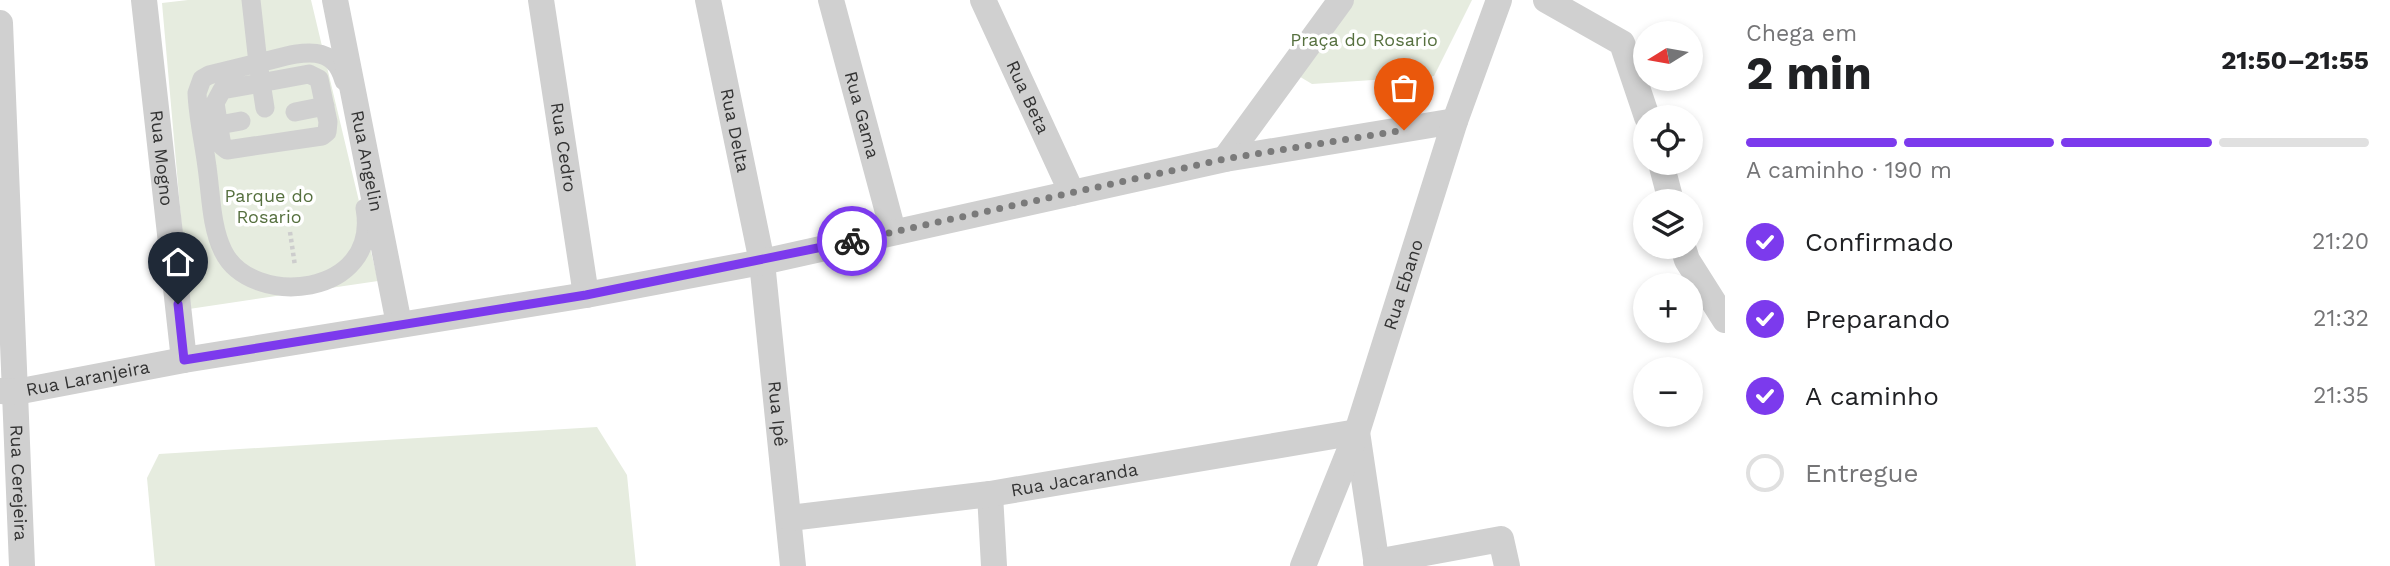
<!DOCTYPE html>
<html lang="pt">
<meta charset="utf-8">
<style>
:root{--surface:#fff;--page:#f2f2f2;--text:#202124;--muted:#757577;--line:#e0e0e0;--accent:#7c3aed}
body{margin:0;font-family:"Work Sans",sans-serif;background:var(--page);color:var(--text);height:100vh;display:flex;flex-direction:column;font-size:26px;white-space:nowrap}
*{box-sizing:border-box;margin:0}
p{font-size:23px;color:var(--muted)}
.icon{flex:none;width:38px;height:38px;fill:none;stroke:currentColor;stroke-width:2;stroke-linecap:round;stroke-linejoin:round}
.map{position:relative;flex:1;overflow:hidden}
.side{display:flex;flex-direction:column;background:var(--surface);width:665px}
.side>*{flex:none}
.needle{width:46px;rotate:259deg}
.fabs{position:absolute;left:1633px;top:21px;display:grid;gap:14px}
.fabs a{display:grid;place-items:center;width:70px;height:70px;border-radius:50%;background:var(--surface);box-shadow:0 4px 10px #0003;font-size:35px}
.pin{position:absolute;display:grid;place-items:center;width:60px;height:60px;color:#fff;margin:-72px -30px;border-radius:50% 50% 50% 0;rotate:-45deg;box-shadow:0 0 7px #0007}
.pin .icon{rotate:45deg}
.courier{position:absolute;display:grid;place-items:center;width:70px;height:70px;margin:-35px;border:5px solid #7c3aed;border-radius:50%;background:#fff;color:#222;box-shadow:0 2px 9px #0007}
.head em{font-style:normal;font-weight:700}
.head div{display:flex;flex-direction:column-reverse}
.head{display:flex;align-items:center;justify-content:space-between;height:119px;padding:0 21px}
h1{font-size:46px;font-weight:700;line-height:52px}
.bar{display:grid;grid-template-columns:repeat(4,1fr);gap:10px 7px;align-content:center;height:84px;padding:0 21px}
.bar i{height:9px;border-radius:5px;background:var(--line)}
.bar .on{background:var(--accent)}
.bar p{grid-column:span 4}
ol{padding:0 21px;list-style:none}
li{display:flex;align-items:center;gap:21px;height:77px}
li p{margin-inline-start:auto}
li .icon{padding:7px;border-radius:50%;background:var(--accent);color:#fff;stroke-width:4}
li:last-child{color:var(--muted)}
li i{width:38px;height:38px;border:4px solid var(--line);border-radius:50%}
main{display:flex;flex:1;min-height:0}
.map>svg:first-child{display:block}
.green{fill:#e6ecdf}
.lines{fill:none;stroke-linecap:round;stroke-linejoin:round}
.path{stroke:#cdcdcd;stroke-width:4.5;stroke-dasharray:3.5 3.5;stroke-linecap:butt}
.pedestrian{stroke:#d0d0d0;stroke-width:19}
.minor{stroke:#d0d0d0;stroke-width:26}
.done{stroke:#7a7a7a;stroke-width:7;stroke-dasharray:0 12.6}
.route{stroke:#7c3aed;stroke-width:9}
.labels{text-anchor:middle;stroke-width:7;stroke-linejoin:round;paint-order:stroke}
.park-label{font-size:18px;fill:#56703f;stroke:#fff}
.street-label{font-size:18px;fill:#333;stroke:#fff}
</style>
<main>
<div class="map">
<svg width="1725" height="566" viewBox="0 0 1725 566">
<rect width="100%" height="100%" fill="#fff"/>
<path class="green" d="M188 0H311L378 281 189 309 162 3Z
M1341 0H1472L1434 76 1312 84 1292 72Z
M597 427 627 475 636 566H155L147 478 159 454Z"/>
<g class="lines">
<path class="path" d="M290 232 295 266"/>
<path class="pedestrian" d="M251 0 258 63 209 75 202 79 197 93C198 118 204 143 207 167 211 194 211 227 223 251 251 309 381 298 365 208
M309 74 319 79 328 122 327 132 322 136 227 150 222 146 215 103 222 90Z
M265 108 258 63C291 56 332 37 344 81
M295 112 325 106
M219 125 241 121"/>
<g class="minor">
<path id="s1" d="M144 0 184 360"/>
<path id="s2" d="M335 0 399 324"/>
<path id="s3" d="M541 0 586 295"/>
<path id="s4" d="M708 0 762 262 793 566"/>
<path id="s5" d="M831 0 893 231"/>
<path id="s6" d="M983 0 1072 193"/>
<path d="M1546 0 1622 43 1647 117"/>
<path id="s7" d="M0 23 22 566"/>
<path d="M1225 159 1341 0"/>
<path d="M1661 163 1671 201"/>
<path d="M1683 247 1687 260 1725 320"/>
<path id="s8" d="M0 391 16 392 184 360 586 295 762 262 1225 159 1455 121"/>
<path d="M990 494 994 566"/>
<path id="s9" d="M790 518 990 494 1357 432 1377 566"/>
<path d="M1376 562 1501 539 1507 566"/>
<path id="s10" d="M1303 566 1357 432 1455 121 1499 0"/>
</g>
</g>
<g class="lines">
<path class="done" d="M852 241 1225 159 1404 130"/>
<path class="route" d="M178 304 184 360 586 295 852 241"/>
</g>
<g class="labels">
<g class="park-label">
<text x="1364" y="46">Praça do Rosario</text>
<text x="269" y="202">Parque do<tspan x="269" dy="21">Rosario</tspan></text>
</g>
<g class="street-label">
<text dy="6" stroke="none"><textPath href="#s6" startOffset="107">Rua Beta</textPath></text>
<text dy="6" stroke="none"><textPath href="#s5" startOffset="119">Rua Gama</textPath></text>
<text dy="6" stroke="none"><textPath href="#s4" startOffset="133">Rua Delta</textPath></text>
<text dy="6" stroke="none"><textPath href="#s3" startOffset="149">Rua Cedro</textPath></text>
<text dy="6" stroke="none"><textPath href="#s1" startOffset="159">Rua Mogno</textPath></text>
<text dy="6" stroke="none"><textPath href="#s2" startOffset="164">Rua Angelin</textPath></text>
<text dy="6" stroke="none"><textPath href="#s10" startOffset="299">Rua Ebano</textPath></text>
<text dy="6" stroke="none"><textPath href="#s8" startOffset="89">Rua Laranjeira</textPath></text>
<text dy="6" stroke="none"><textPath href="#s4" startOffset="420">Rua Ipê</textPath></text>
<text dy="6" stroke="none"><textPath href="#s9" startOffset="287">Rua Jacaranda</textPath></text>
<text dy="6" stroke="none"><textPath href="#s7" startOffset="460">Rua Cerejeira</textPath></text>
</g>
</g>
</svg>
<div class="fabs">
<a><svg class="needle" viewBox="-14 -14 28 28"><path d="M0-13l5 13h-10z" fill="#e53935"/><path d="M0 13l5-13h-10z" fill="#757577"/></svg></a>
<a><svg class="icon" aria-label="locate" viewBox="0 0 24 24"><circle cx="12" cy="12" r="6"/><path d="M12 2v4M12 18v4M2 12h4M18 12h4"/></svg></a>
<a><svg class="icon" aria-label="layers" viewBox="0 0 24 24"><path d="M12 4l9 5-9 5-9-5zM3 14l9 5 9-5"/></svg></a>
<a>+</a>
<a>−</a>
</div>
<div class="pin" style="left:1404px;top:130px;background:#ea580c"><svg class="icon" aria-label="bag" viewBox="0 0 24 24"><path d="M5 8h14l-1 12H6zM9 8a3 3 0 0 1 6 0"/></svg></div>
<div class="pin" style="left:178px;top:304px;background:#1f2937"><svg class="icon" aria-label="home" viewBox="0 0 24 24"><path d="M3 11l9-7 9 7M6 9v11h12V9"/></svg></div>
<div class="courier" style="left:852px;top:241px"><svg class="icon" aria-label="bike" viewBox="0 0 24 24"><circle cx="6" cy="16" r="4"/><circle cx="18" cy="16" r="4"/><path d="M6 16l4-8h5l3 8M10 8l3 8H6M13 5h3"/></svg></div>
</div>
<section class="side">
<div class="head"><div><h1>2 min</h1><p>Chega em</p></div><em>21:50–21:55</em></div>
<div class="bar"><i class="on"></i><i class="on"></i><i class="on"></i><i></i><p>A caminho · 190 m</p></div>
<ol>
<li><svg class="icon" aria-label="check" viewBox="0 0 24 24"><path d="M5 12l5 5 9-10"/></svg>Confirmado<p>21:20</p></li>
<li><svg class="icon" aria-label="check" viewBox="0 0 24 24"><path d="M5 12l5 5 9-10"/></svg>Preparando<p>21:32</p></li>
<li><svg class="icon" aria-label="check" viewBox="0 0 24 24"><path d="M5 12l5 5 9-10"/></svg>A caminho<p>21:35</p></li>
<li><i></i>Entregue</li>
</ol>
</section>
</main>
